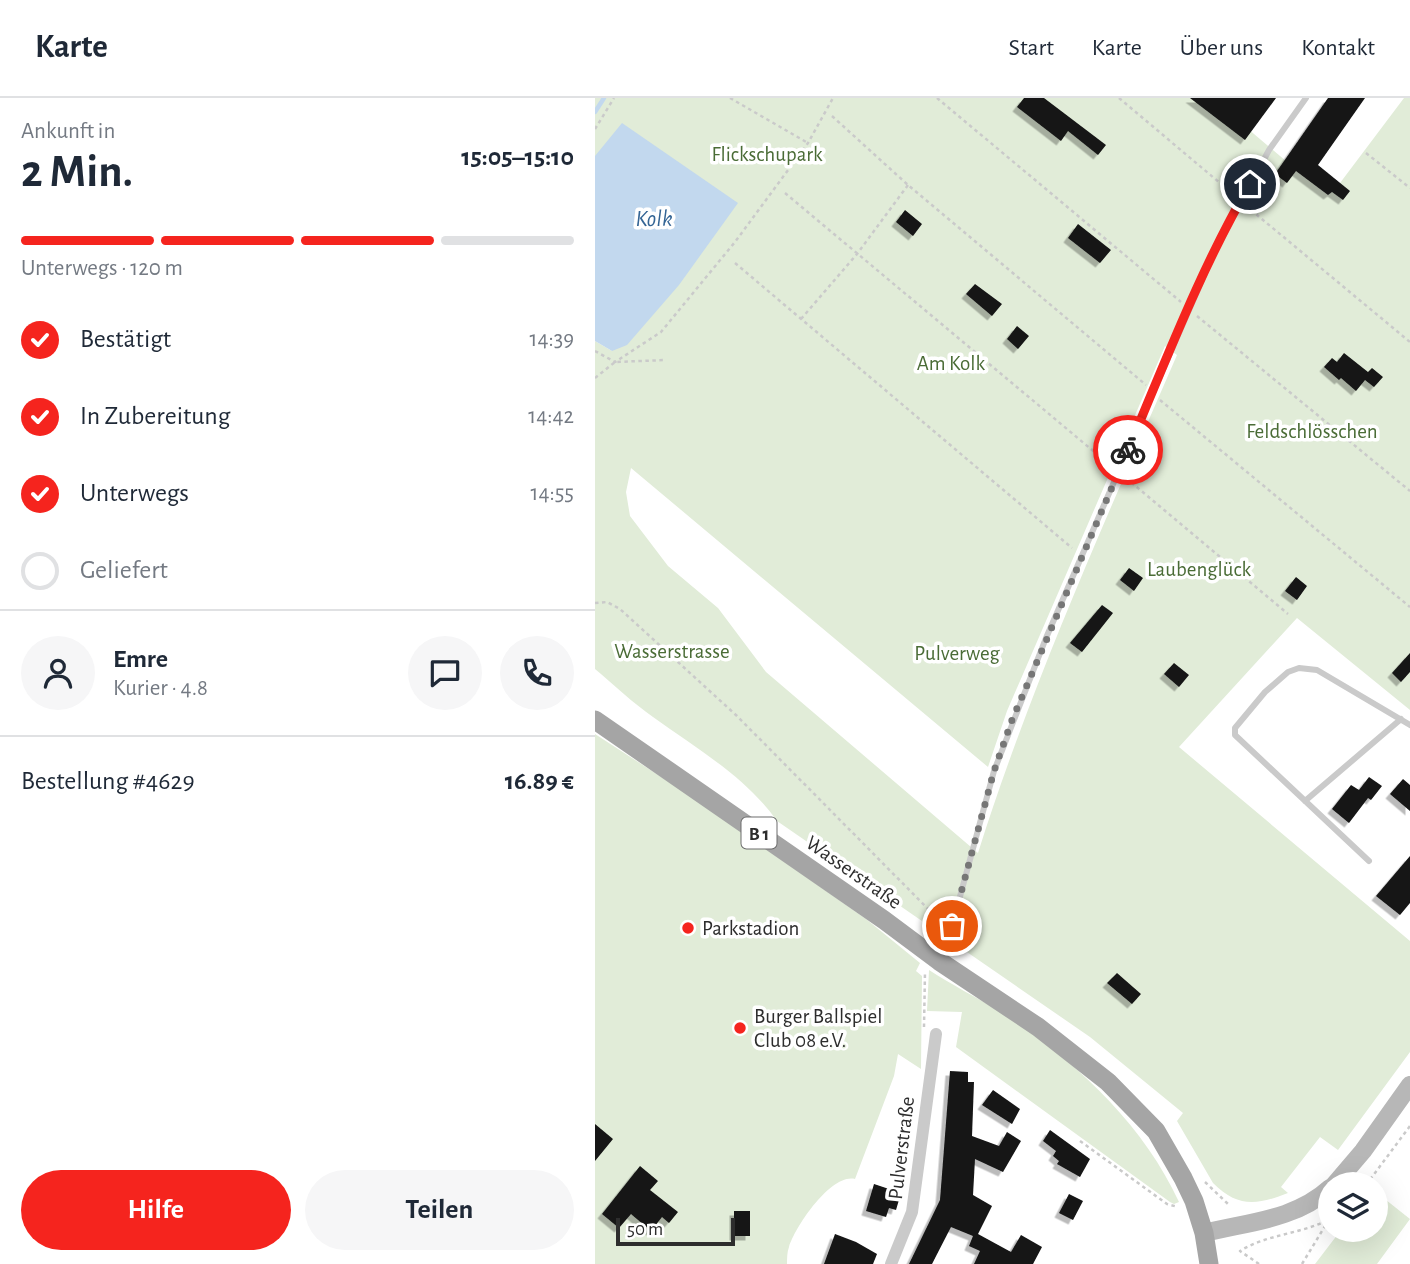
<!DOCTYPE html>
<html lang="de">
<meta charset="utf-8">
<style>
:root{--surface:#fff;--page:#f6f6f7;--text:#1f2937;--muted:#747a83;--line:#e0e1e3;--accent:#f5241e}
body{margin:0;font-family:"Alegreya Sans",sans-serif;background:var(--page);color:var(--text);height:100vh;display:flex;flex-direction:column;font-size:26px;white-space:nowrap}
*{box-sizing:border-box;margin:0}
p{font-size:23px;color:var(--muted)}
.icon{flex:none;width:38px;height:38px;fill:none;stroke:currentColor;stroke-width:2;stroke-linecap:round;stroke-linejoin:round}
.map{position:relative;flex:1;overflow:hidden}
.sheet{display:flex;flex-direction:column;background:var(--surface);width:595px}
.sheet>*{flex:none}
.buttons{position:absolute;left:723px;top:1074px;display:grid;gap:14px}
.buttons a{display:grid;place-items:center;width:70px;height:70px;border-radius:50%;background:var(--surface);box-shadow:0 7px 28px #0002;font-size:35px}
.scale{position:absolute;left:21px;bottom:18px;width:119px;box-sizing:border-box;padding-left:7px;border:4px solid #2d2d2d;border-top:0;font-size:19px;line-height:24px;white-space:nowrap;color:#2d2d2d;-webkit-text-stroke:5px #fff;paint-order:stroke}
.pin{position:absolute;display:grid;place-items:center;width:60px;height:60px;color:#fff;margin:-30px;border:4px solid #fff;border-radius:50%;box-shadow:0 2px 7px #0007}
.courier{position:absolute;display:grid;place-items:center;width:70px;height:70px;margin:-35px;border:5px solid #f5241e;border-radius:50%;background:#fff;color:#222;box-shadow:0 2px 9px #0007}
.summary em{font-style:normal;font-weight:700}
.summary div{display:flex;flex-direction:column-reverse}
.summary{display:flex;align-items:center;justify-content:space-between;height:119px;padding:0 21px}
h1{font-size:46px;font-weight:700;line-height:52px}
.bar{display:grid;grid-template-columns:repeat(4,1fr);gap:10px 7px;align-content:center;height:84px;padding:0 21px}
.bar i{height:9px;border-radius:5px;background:var(--line)}
.bar .selected{background:var(--accent)}
.bar p{grid-column:span 4}
.line{display:flex;align-items:center;gap:18px;padding:0 21px;border-top:2px solid var(--line)}
.line div{flex:1}
.round{display:grid;place-items:center;flex:none;width:74px;height:74px;border-radius:37px;background:var(--page)}
ol{padding:0 21px;list-style:none}
li{display:flex;align-items:center;gap:21px;height:77px}
li p{margin-inline-start:auto}
li .icon{padding:7px;border-radius:50%;background:var(--accent);color:#fff;stroke-width:4}
li:last-child{color:var(--muted)}
li i{width:38px;height:38px;border:4px solid var(--line);border-radius:50%}
.cta{display:flex;gap:14px;margin-top:auto;padding:14px 21px}
.cta a{flex:1;height:80px;border-radius:42px;background:var(--accent);color:#fff;font-size:28px;font-weight:700;line-height:80px;text-align:center}
.cta a+a{background:var(--page);color:var(--text)}
header{display:flex;align-items:center;gap:42px;box-sizing:border-box;height:98px;padding:0 35px;background:var(--surface);border-bottom:2px solid var(--line)}
header strong{font-size:33px}
nav{display:flex;gap:38px;margin-inline-start:auto;font-size:24px}
main{display:flex;flex:1;min-height:0}
.map>svg:first-child{display:block}
.green{fill:#e1ecd8;fill-rule:evenodd}
.water{fill:#c2d8ee}
.lines{fill:none;stroke-linecap:round;stroke-linejoin:round}
.stream{stroke:#c2d8ee;stroke-width:4.5}
.building{fill:#141414;filter:url(#shadow)}
.path{stroke:#cacaca;stroke-width:2.5;stroke-dasharray:3.5 3.5;stroke-linecap:butt}
.service{stroke:#cacaca;stroke-width:6}
.minor{stroke:#cacaca;stroke-width:12}
.secondary{stroke:#b7b7b7;stroke-width:18}
.primary{stroke:#a5a5a5;stroke-width:19}
.done{stroke:#767676;stroke-width:7;stroke-dasharray:0 12.6}
.route{stroke:#f5241e;stroke-width:9}
.poi-dot{fill:#f5241e;stroke:#fff;stroke-width:2.5}
.labels{text-anchor:middle;stroke-width:7;stroke-linejoin:round;paint-order:stroke}
.shield{fill:#fff;stroke:#6c6c6c;stroke-width:2}
.shield-label{font-size:19px;font-weight:bold;fill:#2d2d2d}
.park-label{font-size:21px;fill:#4a6c36;stroke:#fff}
.street-label{font-size:21px;fill:#2d2d2d;stroke:#fff}
.poi-label{font-size:21px;fill:#2d2d2d;stroke:#fff;text-anchor:start}
.water-label{font-size:23px;font-style:italic;fill:#346595;stroke:#fff}
</style>
<header>
<strong>Karte</strong>
<nav><a>Start</a><a>Karte</a><a>Über uns</a><a>Kontakt</a></nav>
</header>
<main>
<section class="sheet">
<div class="summary"><div><h1>2 Min.</h1><p>Ankunft in</p></div><em>15:05–15:10</em></div>
<div class="bar"><i class="selected"></i><i class="selected"></i><i class="selected"></i><i></i><p>Unterwegs · 120 m</p></div>
<ol>
<li><svg class="icon" aria-label="check" viewBox="0 0 24 24"><path d="M5 12l5 5 9-10"/></svg>Bestätigt<p>14:39</p></li>
<li><svg class="icon" aria-label="check" viewBox="0 0 24 24"><path d="M5 12l5 5 9-10"/></svg>In Zubereitung<p>14:42</p></li>
<li><svg class="icon" aria-label="check" viewBox="0 0 24 24"><path d="M5 12l5 5 9-10"/></svg>Unterwegs<p>14:55</p></li>
<li><i></i>Geliefert</li>
</ol>
<div class="line" style="height:126px"><a class="round"><svg class="icon" aria-label="person" viewBox="0 0 24 24"><circle cx="12" cy="8" r="4"/><path d="M4 21q1-7 8-7t8 7"/></svg></a><div><b>Emre</b><p>Kurier · 4.8</p></div><a class="round"><svg class="icon" aria-label="chat" viewBox="0 0 24 24"><path d="M4 5h16v11H9l-5 4z"/></svg></a><a class="round"><svg class="icon" aria-label="phone" viewBox="0 0 24 24"><path d="M5 4h4l2 5-3 2q2 4 5 5l2-3 5 2v4C11 20 4 13 5 4z"/></svg></a></div>
<div class="line" style="height:91px"><div>Bestellung #4629</div><b>16.89 €</b></div>
<div class="cta"><a>Hilfe</a><a>Teilen</a></div>
</section>
<div class="map">
<svg width="815" height="1166" viewBox="0 0 815 1166">
<defs>
<filter id="shadow"><feDropShadow dx="-4.5" dy="4.5" stdDeviation="0" flood-color="#0004"/></filter>
</defs>
<rect width="100%" height="100%" fill="#fff"/>
<path class="green" d="M0 0H616C656 32 692 66 733 97L745 85 809 0H815V612L702 520 584 649 815 843V954L743 1052 725 1039 686 1089 693 1095C662 1107 643 1110 618 1085L582 1023 588 1015 495 939 182 723C150 678 102 651 58 619 38 605 19 587 0 571V243L17 253 0 58ZM570 248 582 257C511 421 437 584 383 755L171 574 123 510 73 468 35 418 31 394 36 370 393 669 412 613Z
M0 636 97 699 271 821 325 865 321 873 327 878 326 971 303 956 299 978 260 1081C236 1075 200 1129 194 1149 192 1154 192 1161 192 1166H0Z
M334 872C357 887 381 899 404 913 478 961 547 1024 584 1104L579 1106 575 1104 361 949 367 914 332 913Z
M781 1094 815 1121 782 1166H720L746 1132H780Z"/>
<path class="water" d="M27 25 143 105 84 187 32 247 17 253 0 243V58Z"/>
<g class="lines">
<path class="stream" d="M0 14 9 0"/>
</g>
<path class="building" d="M429 0H449L511 47 503 57 473 33 466 43 422 9Z
M595 0H681L650 42Z
M733 0H770L723 67 755 93 748 102 737 94 733 97 701 73 692 85 680 76Z
M310 112 327 126 318 138 301 124Z
M483 126 516 152 505 165 473 140Z
M380 186 407 206 397 218 371 196Z
M422 228 434 238 423 251 412 241Z
M749 255 773 274 777 270 788 279 779 289 770 282 761 293 746 280 744 282 729 269 737 260 742 264Z
M534 470 548 480 539 493 525 482Z
M701 479 712 488 702 502 690 493Z
M507 507 518 515 487 554 475 545Z
M815 555V574L806 584 797 575Z
M579 565 594 577 584 589 569 576Z
M774 679 787 688 776 702 773 700 754 725 737 711 756 687 764 692Z
M808 681 815 687V713L795 696Z
M815 758V805L805 817 781 798Z
M522 875 546 896 537 906 512 885Z
M355 973 373 974V984H379L377 1038 404 1048 412 1034 426 1043 408 1074 380 1061 378 1097 397 1108 383 1136 416 1154 426 1137 447 1149 438 1166H379L385 1153 374 1148 378 1138 356 1129 337 1166H314L345 1102Z
M398 992 425 1011 417 1026 387 1007Z
M0 1026 18 1041 0 1063Z
M455 1032 495 1061 485 1079 462 1066 464 1063 458 1058 461 1053 448 1043Z
M45 1068 63 1083 55 1092 83 1114 74 1125 67 1119 56 1133 36 1116 24 1130 7 1116Z
M279 1086 306 1095 301 1112 294 1110 291 1119 271 1113Z
M474 1096 488 1103 478 1122 464 1115Z
M139 1113H155V1138H139Z
M240 1136 261 1144 282 1156 278 1166H229Z"/>
<g class="lines">
<path class="path" d="M135 0 213 45
M342 0 586 204
M524 0 638 96
M237 18 313 87 551 287
M0 31 19 0
M771 55 815 90
M190 95 515 367
M656 112 815 244
M140 165 477 450
M602 218 815 393
M206 221 262 156 313 87
M0 253 20 264 66 234 140 144 213 45 238 0
M0 280 20 264 71 262
M565 302 815 509
M531 380 693 516
M0 505 12 504 25 511 142 618 346 824
M329 929 330 874
M485 1043 572 1106 583 1109
M610 1084 633 1106
M771 1087 815 1028
M664 1166 645 1153C672 1136 707 1136 735 1121
M707 1166 733 1123"/>
<path class="service" d="M710 703 806 621
M774 763 640 637V630L670 594 693 574 704 570 722 572 815 627
M357 828 399 673 451 540 618 157 674 52 711 0"/>
<path class="minor" d="M296 1166 317 1114 341 936"/>
<path class="secondary" d="M739 1087 768 1053 815 987
M609 1135C653 1124 700 1122 735 1090"/>
<path class="primary" d="M0 622 289 822 344 863 443 929 513 984 561 1033 588 1080 599 1103 609 1135 614 1166"/>
</g>
<g class="lines">
<path class="done" d="M357 828 399 673 417 622 533 352"/>
<path class="route" d="M533 352C571 262 606 170 655 86"/>
</g>
<g class="poi-dot">
<circle cx="93" cy="830" r="7"/>
<circle cx="145" cy="930" r="7"/>
</g>
<g class="labels">
<rect class="shield" x="146.5" y="719.5" width="35" height="31" rx="5"/>
<g class="shield-label">
<text x="164" y="742">B 1</text>
</g>
<g class="park-label">
<text x="172" y="63">Flickschupark</text>
<text x="356" y="272">Am Kolk</text>
<text x="717" y="340">Feldschlösschen</text>
<text x="604" y="478">Laubenglück</text>
<text x="77" y="560">Wasserstrasse</text>
<text x="362" y="562">Pulverweg</text>
</g>
<g class="street-label">
<text transform="translate(259 774) rotate(35)" y="7">Wasserstraße</text>
<text transform="translate(306 1050) rotate(-83)" y="7">Pulverstraße</text>
</g>
<g class="poi-label">
<text x="107" y="837">Parkstadion</text>
<text x="159" y="925">Burger Ballspiel<tspan x="159" dy="24">Club 08 e.V.</tspan></text>
</g>
<g class="water-label">
<text x="59" y="128">Kolk</text>
</g>
</g>
</svg>
<div class="buttons">
<a><svg class="icon" aria-label="layers" viewBox="0 0 24 24"><path d="M12 4l9 5-9 5-9-5zM3 14l9 5 9-5"/></svg></a>
</div>
<div class="scale">50 m</div>
<div class="pin" style="left:357px;top:828px;background:#ea580c"><svg class="icon" aria-label="bag" viewBox="0 0 24 24"><path d="M5 8h14l-1 12H6zM9 8a3 3 0 0 1 6 0"/></svg></div>
<div class="pin" style="left:655px;top:86px;background:#1f2937"><svg class="icon" aria-label="home" viewBox="0 0 24 24"><path d="M3 11l9-7 9 7M6 9v11h12V9"/></svg></div>
<div class="courier" style="left:533px;top:352px"><svg class="icon" aria-label="bike" viewBox="0 0 24 24"><circle cx="6" cy="16" r="4"/><circle cx="18" cy="16" r="4"/><path d="M6 16l4-8h5l3 8M10 8l3 8H6M13 5h3"/></svg></div>
</div>
</main>
